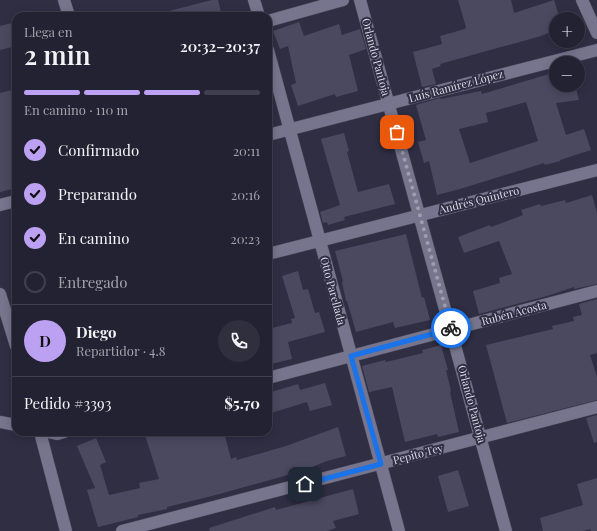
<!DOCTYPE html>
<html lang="es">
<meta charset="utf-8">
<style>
:root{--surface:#232232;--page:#2f2f3e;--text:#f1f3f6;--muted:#a3a4ac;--line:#403f4d;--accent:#bca0f2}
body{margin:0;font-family:"Playfair Display",serif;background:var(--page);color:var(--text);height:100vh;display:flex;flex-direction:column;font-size:15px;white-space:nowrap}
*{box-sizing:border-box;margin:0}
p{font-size:13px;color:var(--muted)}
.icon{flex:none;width:22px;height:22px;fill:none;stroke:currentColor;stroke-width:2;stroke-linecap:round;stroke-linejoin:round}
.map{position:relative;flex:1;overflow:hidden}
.sheet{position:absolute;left:12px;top:12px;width:260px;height:424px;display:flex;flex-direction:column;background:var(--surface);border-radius:12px;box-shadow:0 2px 10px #0003,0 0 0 1px var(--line)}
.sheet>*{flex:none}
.tools{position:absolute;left:549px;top:12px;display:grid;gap:8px}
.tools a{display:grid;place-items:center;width:36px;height:36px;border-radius:50%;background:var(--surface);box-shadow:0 2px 10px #0003,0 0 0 1px var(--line);font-size:20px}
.pin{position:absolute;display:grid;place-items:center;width:34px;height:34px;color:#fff;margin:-17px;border-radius:8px;box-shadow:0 2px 6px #0006}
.courier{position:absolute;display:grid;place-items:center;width:40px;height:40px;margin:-20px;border:3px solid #1a73e8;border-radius:50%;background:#fff;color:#222;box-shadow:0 1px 5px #0007}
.head em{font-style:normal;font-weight:600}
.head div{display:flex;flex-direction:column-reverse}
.head{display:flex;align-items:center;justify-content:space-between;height:68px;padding:0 12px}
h1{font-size:26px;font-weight:600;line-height:30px}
.bar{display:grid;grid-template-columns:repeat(4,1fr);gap:6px 4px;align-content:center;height:48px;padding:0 12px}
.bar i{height:5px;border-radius:3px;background:var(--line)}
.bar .selected{background:var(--accent)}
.bar p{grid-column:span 4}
.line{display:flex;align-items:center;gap:10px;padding:0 12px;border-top:1px solid var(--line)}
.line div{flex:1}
.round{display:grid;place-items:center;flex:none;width:42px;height:42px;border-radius:21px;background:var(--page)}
ol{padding:0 12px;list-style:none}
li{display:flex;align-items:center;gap:12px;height:44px}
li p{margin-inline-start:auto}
li .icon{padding:4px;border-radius:50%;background:var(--accent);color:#111;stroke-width:4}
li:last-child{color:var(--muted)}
li i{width:22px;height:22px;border:2px solid var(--line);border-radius:50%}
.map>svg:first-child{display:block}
.building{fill:#4b4960;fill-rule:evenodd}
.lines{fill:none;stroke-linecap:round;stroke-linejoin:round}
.minor-casing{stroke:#4a495b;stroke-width:13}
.minor{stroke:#76758d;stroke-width:12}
.done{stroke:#9e9eae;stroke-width:4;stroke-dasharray:0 7.2}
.route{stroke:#1a73e8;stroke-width:5}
.labels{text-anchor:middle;stroke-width:4;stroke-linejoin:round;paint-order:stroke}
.street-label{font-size:11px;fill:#dadae8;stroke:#2f2e43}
</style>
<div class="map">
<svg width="597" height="531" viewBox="0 0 597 531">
<rect width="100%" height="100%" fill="#2f2e43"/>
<path class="building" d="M212 0H218L222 16H169V11Z
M458 0H511L514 13 554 0 560 19H556V30L541 36 440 64 441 66 432 69 436 84 422 87 413 52 442 44 440 36 465 29 466 27Z
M16 22V46L0 50V26Z
M299 22 304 36 339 24 342 35 360 29 366 49 349 55 358 91 336 97 335 94 298 106 291 85 296 83 288 46 280 49 273 31Z
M556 72V85H575L579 100 556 103 566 135 584 129 591 150 560 160V161L545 165 544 163 460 189 437 195 429 161 424 163 418 142 426 140 416 105 440 98 441 99 481 91 482 94ZM526 102 538 141 470 163 459 129 488 122 486 113Z
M16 89V188L0 192V93Z
M344 133 349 151 347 152 358 192 389 184 395 204 344 217 345 220 328 225 327 222 323 223 320 212 340 205 321 139Z
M592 195 597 213V284L574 289V287L547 296 479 314 473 291 500 283 499 278 512 274 499 241 464 253 458 237 490 225 491 227 523 215 521 210 540 204 541 206 565 200 566 203Z
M406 234 422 298 424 297 430 320 395 328 393 322 356 332 347 301H346L342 282 343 281 335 251Z
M298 271 303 290 308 289 315 313 319 312 325 332 288 342 292 359 271 364V363L268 364V329L292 323 291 319 295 318 282 276Z
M597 299V353L590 355 597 377V400L507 423 486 345 553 329 552 326 574 321 573 317 582 315 579 304Z
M441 345 448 370H446L451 391 450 392 459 432 438 437 437 434 405 442 392 387 369 392 362 366 385 360 386 362 423 353 422 350Z
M325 383 332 405 310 411 307 402 268 414V393L298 384 300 390Z
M597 415V442L594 443 586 418Z
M338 427 346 456 327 461 302 471 216 495 167 507V509L138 515V517L98 527 87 490 95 488 77 446 96 438 106 462 100 465 109 495 140 488 139 483 159 479 144 432H224L231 459 236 457 237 460 286 446Z
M458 470 469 506 448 512 438 476Z
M597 478V531H591L590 529 583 531H543L540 518 583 505 577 484Z
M353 489 359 514 333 521 336 528 327 531H210L209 528 275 507 276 510Z"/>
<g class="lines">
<g class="minor-casing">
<path id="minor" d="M64 0 69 16
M254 0 259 16
M360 0 506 531
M582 0 597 33
M268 21 343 0
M268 50 399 531
M268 135 597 50
M0 205 16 201
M268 254 597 170
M0 294 16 346
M268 378 597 291
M0 422 16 425
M40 432 66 531
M48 432 57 434 64 432
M122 531 597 407"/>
</g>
<use href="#minor" class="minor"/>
</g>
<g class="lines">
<path class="done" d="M397 132 451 328"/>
<path class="route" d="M305 484 381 464 351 356 451 329V328"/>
</g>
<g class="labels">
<g class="street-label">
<text transform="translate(376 57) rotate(75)" y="4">Orlando Pantoja</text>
<text transform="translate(456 86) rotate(-15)" y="4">Luís Ramírez López</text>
<text transform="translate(479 200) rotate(-14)" y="4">Andrés Quintero</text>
<text transform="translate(333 291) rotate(75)" y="4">Otto Parellada</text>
<text transform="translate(514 313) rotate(-15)" y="4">Rubén Acosta</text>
<text transform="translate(472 404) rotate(75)" y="4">Orlando Pantoja</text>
<text transform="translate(418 454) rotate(-15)" y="4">Pepito Tey</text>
</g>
</g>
</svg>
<div class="tools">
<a>+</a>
<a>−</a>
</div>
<div class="pin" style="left:397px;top:132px;background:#ea580c"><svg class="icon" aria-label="bag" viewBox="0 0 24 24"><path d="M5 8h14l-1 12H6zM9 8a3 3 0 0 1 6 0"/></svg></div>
<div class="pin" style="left:305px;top:484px;background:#1f2937"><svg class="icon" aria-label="home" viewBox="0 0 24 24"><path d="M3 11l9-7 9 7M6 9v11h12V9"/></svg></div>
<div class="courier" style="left:451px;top:328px"><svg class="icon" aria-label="bike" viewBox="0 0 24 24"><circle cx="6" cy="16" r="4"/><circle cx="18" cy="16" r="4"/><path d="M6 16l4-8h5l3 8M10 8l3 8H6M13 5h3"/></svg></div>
<section class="sheet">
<div class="head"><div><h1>2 min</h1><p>Llega en</p></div><em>20:32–20:37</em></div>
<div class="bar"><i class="selected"></i><i class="selected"></i><i class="selected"></i><i></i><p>En camino · 110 m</p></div>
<ol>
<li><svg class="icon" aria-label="check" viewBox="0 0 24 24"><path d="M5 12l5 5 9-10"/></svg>Confirmado<p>20:11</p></li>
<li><svg class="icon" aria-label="check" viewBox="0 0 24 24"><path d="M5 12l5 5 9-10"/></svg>Preparando<p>20:16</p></li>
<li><svg class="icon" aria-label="check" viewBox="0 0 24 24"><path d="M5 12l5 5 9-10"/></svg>En camino<p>20:23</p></li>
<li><i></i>Entregado</li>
</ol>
<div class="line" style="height:72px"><b class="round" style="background:var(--accent);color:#111">D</b><div><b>Diego</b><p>Repartidor · 4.8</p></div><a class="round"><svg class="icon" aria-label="phone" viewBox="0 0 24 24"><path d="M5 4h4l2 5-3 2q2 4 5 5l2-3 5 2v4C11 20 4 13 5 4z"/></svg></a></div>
<div class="line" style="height:52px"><div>Pedido #3393</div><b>$5.70</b></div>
</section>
</div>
